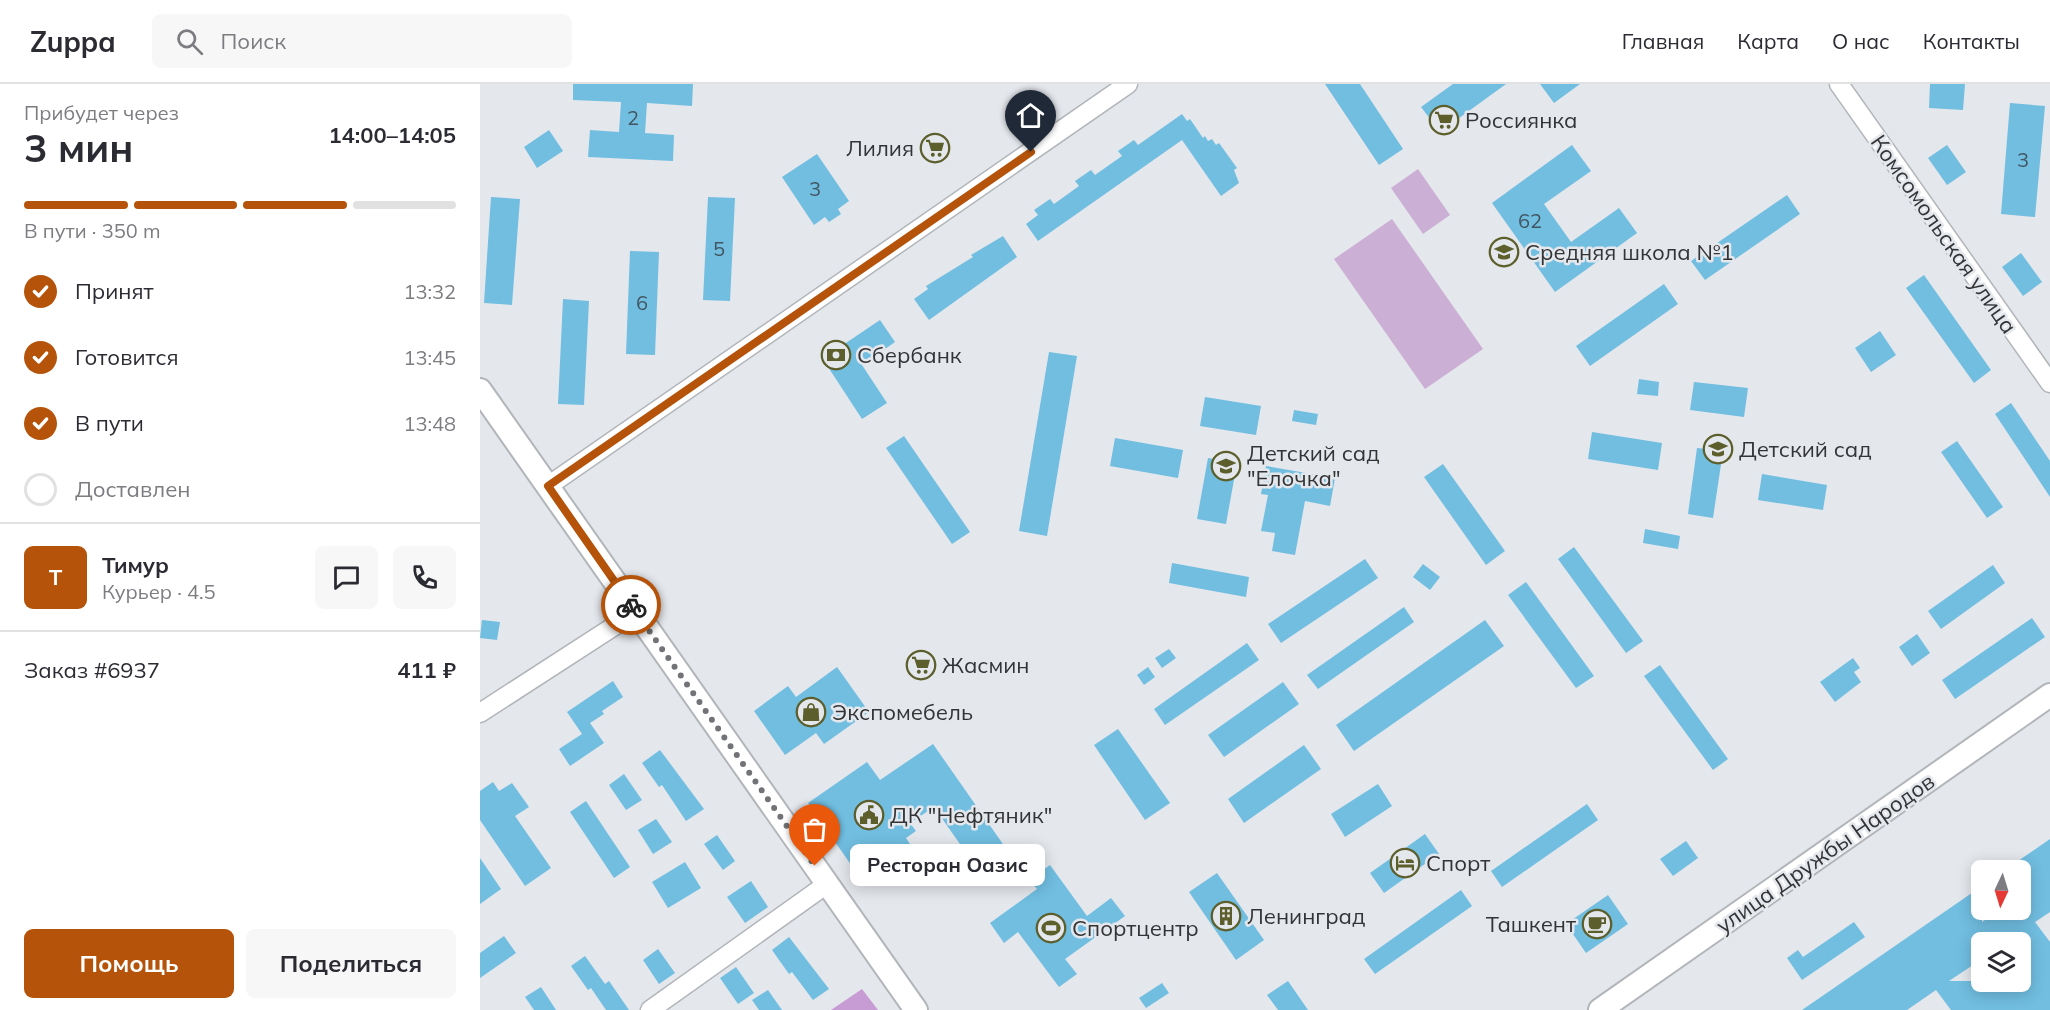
<!DOCTYPE html>
<html lang="ru">
<meta charset="utf-8">
<style>
:root{--surface:#fff;--page:#f7f7f7;--text:#2b2b33;--muted:#7c7c81;--line:#e1e1e2;--accent:#b45309}
body{margin:0;font-family:Mulish,sans-serif;background:var(--page);color:var(--text);height:100vh;display:flex;flex-direction:column;font-size:22px;white-space:nowrap}
*{box-sizing:border-box;margin:0}
p{font-size:20px;color:var(--muted)}
.icon{flex:none;width:33px;height:33px;fill:none;stroke:currentColor;stroke-width:2;stroke-linecap:round;stroke-linejoin:round}
.map{position:relative;flex:1;overflow:hidden}
.panel{display:flex;flex-direction:column;background:var(--surface);width:480px}
.panel>*{flex:none}
.needle{width:39px;rotate:184deg}
.fabs{position:absolute;left:1491px;top:776px;display:grid;gap:12px}
.fabs a{display:grid;place-items:center;width:60px;height:60px;border-radius:9px;background:var(--surface);box-shadow:0 3px 15px #0003;font-size:30px}
.pin{position:absolute;display:grid;place-items:center;width:51px;height:51px;color:#fff;margin:-62px -26px;border-radius:50% 50% 50% 0;rotate:-45deg;box-shadow:0 0 6px #0007}
.pin .icon{rotate:45deg}
.courier{position:absolute;display:grid;place-items:center;width:60px;height:60px;margin:-30px;border:4px solid #b45309;border-radius:50%;background:#fff;color:#222;box-shadow:0 2px 8px #0007}
.bubble{position:absolute;height:42px;border-radius:9px;background:var(--surface);box-shadow:0 3px 15px #0003;font-size:20px;font-weight:700;line-height:42px;text-align:center}
.summary em{font-style:normal;font-weight:700}
.summary div{display:flex;flex-direction:column-reverse}
.summary{display:flex;align-items:center;justify-content:space-between;height:102px;padding:0 24px}
h1{font-size:39px;font-weight:700;line-height:45px}
.bar{display:grid;grid-template-columns:repeat(4,1fr);gap:9px 6px;align-content:center;height:72px;padding:0 24px}
.bar i{height:8px;border-radius:4px;background:var(--line)}
.bar .on{background:var(--accent)}
.bar p{grid-column:span 4}
.line{display:flex;align-items:center;gap:15px;padding:0 24px;border-top:2px solid var(--line)}
.line div{flex:1}
.round{display:grid;place-items:center;flex:none;width:63px;height:63px;border-radius:9px;background:var(--page)}
ol{padding:0 24px;list-style:none}
li{display:flex;align-items:center;gap:18px;height:66px}
li p{margin-inline-start:auto}
li .icon{padding:6px;border-radius:50%;background:var(--accent);color:#fff;stroke-width:4}
li:last-child{color:var(--muted)}
li i{width:33px;height:33px;border:3px solid var(--line);border-radius:50%}
.cta{display:flex;gap:12px;margin-top:auto;padding:12px 24px}
.cta a{flex:1;height:69px;border-radius:9px;background:var(--accent);color:#fff;font-size:24px;font-weight:700;line-height:69px;text-align:center}
.cta a+a{background:var(--page);color:var(--text)}
header{display:flex;align-items:center;gap:36px;box-sizing:border-box;height:84px;padding:0 30px;background:var(--surface);border-bottom:2px solid var(--line)}
header strong{font-size:28px}
nav{display:flex;gap:33px;margin-inline-start:auto;font-size:21px}
.search{width:420px;height:54px;background:var(--page);display:flex;align-items:center;gap:15px;box-sizing:border-box;padding:0 21px;border-radius:9px;color:var(--muted);font-size:22px}
main{display:flex;flex:1;min-height:0}
.map>svg:first-child{display:block}
.green{fill:#ccafd5}
.forest{fill:#c79bd3}
.building{fill:#71bee1;fill-rule:evenodd}
.lines{fill:none;stroke-linecap:round;stroke-linejoin:round}
.minor-casing{stroke:#b2b5b9;stroke-width:21}
.major-casing{stroke:#b2b5b9;stroke-width:26}
.minor{stroke:#fff;stroke-width:18}
.major{stroke:#fff;stroke-width:22}
.done{stroke:#717376;stroke-width:6;stroke-dasharray:0 10.8}
.route{stroke:#b45309;stroke-width:8}
.labels{text-anchor:middle;stroke-width:5;stroke-linejoin:round;paint-order:stroke}
.number-label{font-size:20px;fill:#425661}
.poi-label{font-size:22px;fill:#333436;stroke:#e4e7ec;text-anchor:start}
.street-label{font-size:22px;fill:#333436;stroke:#e4e7ec}
</style>
<header>
<strong>Zuppa</strong>
<div class="search"><svg class="icon" aria-label="search" viewBox="0 0 24 24"><circle cx="10" cy="10" r="6"/><path d="M15 15l6 6"/></svg>Поиск</div>
<nav><a>Главная</a><a>Карта</a><a>О нас</a><a>Контакты</a></nav>
</header>
<main>
<section class="panel">
<div class="summary"><div><h1>3 мин</h1><p>Прибудет через</p></div><em>14:00–14:05</em></div>
<div class="bar"><i class="on"></i><i class="on"></i><i class="on"></i><i></i><p>В пути · 350 m</p></div>
<ol>
<li><svg class="icon" aria-label="check" viewBox="0 0 24 24"><path d="M5 12l5 5 9-10"/></svg>Принят<p>13:32</p></li>
<li><svg class="icon" aria-label="check" viewBox="0 0 24 24"><path d="M5 12l5 5 9-10"/></svg>Готовится<p>13:45</p></li>
<li><svg class="icon" aria-label="check" viewBox="0 0 24 24"><path d="M5 12l5 5 9-10"/></svg>В пути<p>13:48</p></li>
<li><i></i>Доставлен</li>
</ol>
<div class="line" style="height:108px"><b class="round" style="background:var(--accent);color:#fff">Т</b><div><b>Тимур</b><p>Курьер · 4.5</p></div><a class="round"><svg class="icon" aria-label="chat" viewBox="0 0 24 24"><path d="M4 5h16v11H9l-5 4z"/></svg></a><a class="round"><svg class="icon" aria-label="phone" viewBox="0 0 24 24"><path d="M5 4h4l2 5-3 2q2 4 5 5l2-3 5 2v4C11 20 4 13 5 4z"/></svg></a></div>
<div class="line" style="height:78px"><div>Заказ #6937</div><b>411 ₽</b></div>
<div class="cta"><a>Помощь</a><a>Поделиться</a></div>
</section>
<div class="map">
<svg width="1570" height="926" viewBox="0 0 1570 926">
<rect width="100%" height="100%" fill="#e4e7ec"/>
<path class="green" d="M938 85 970 131 943 150 911 104Z
M912 135 1003 265 945 305 854 175Z"/>
<path class="forest" d="M382 905 398 926H351Z"/>
<path class="building" d="M93 0H213L212 22 167 19 165 49 194 51 193 77 108 73 110 46 139 48 141 18 93 16Z
M845 0H880L923 65 899 81Z
M973 0H1026L960 48 941 23Z
M1060 0H1100L1074 19Z
M1450 0H1485L1483 26 1449 24Z
M1530 19 1565 22 1555 133 1521 130Z
M702 30 707 37 710 35 723 54 725 52 728 57 732 55 736 61 739 59 757 84 754 86 759 99 741 112 702 56 558 157 546 140 558 131 554 126 570 115 574 120 599 102 595 97 611 86 615 91 642 72 638 67 654 56 658 61Z
M69 46 83 67 57 84 44 63Z
M453 51 466 70 457 76 443 58Z
M1092 61 1111 87 1064 120 1091 158 1139 124 1157 149 1075 208 1012 119Z
M1467 61 1486 88 1467 101 1448 74Z
M337 70 369 117 358 125 361 130 349 138 345 133 334 141 302 93Z
M1307 111 1320 130 1225 196 1211 177Z
M11 113 40 115 32 221 4 219Z
M228 113 255 114 250 217 223 216Z
M523 152 537 173 449 236 434 215 448 205 446 202 493 173 491 171Z
M150 167 179 168 175 271 146 270Z
M1541 169 1562 198 1543 212 1522 183Z
M1444 191 1511 286 1494 299 1426 204Z
M1184 200 1198 220 1110 282 1096 262Z
M83 215 109 217 104 321 78 320Z
M400 236 415 258 382 281 407 319 382 335 350 286 348 277 351 269Z
M1400 247 1416 271 1391 288 1375 264Z
M569 268 597 272 567 452 539 447Z
M1159 295 1179 298 1178 312 1157 310Z
M1214 298 1268 304 1264 333 1210 326Z
M725 313 781 322 776 351 720 342Z
M1531 319 1570 377V413L1515 330Z
M814 326 838 330 836 341 812 337Z
M1112 348 1182 359 1178 386 1108 375Z
M424 352 490 448 472 460 406 364Z
M635 354 703 366 698 394 630 382Z
M1477 357 1523 423 1507 434 1461 368Z
M1217 364 1243 367 1233 434 1208 430Z
M728 374 757 379 746 440 717 435Z
M963 380 1025 467 1006 481 944 393Z
M786 382 855 394 850 422 825 417 815 471 792 467 795 449 781 447 788 411 781 410Z
M1282 390 1347 401 1343 426 1278 416Z
M1165 445 1200 452 1198 465 1163 459Z
M1094 463 1163 557 1146 569 1078 475Z
M885 475 898 494 801 559 788 540Z
M692 479 769 493 766 513 689 499Z
M943 480 960 493 950 506 933 493Z
M1513 481 1525 499 1461 545 1448 527Z
M1046 498 1114 592 1096 604 1028 511Z
M924 523 934 538 838 605 827 591Z
M1552 534 1565 553 1475 615 1462 596Z
M2 536 20 538 17 556 0 554Z
M1005 536 1024 562 874 667 856 641Z
M1437 550 1450 569 1432 582 1419 563Z
M767 559 779 576 685 641 674 625Z
M689 565 696 574 682 584 675 574Z
M445 568 455 582 437 595 427 580Z
M1373 574 1380 584 1374 588 1381 598 1355 618 1340 598Z
M1180 581 1248 675 1233 686 1164 592Z
M357 583 389 628 344 660 336 649 305 671 274 627 308 602 316 613Z
M668 583 675 593 664 601 657 591Z
M133 597 143 613 122 627 124 630 110 639 124 659 90 682 79 665 102 650 87 628Z
M803 598 819 620 744 673 728 651Z
M638 645 690 719 665 736 614 661Z
M453 660 532 773 503 793 454 723 430 739 436 747 426 754 446 784 432 794 429 790 423 794 405 768 376 788 328 719 387 678 400 696Z
M824 661 841 685 764 739 748 715Z
M180 666 224 725 206 737 182 701 179 703 162 679Z
M144 690 162 716 146 726 129 701Z
M13 698 19 707 32 699 49 723 35 732 71 784 45 802 0 736V707Z
M898 700 912 722 865 753 851 730Z
M106 717 150 783 134 794 90 728Z
M1107 720 1118 736 1022 803 1011 787Z
M176 735 192 758 173 770 158 746Z
M945 750 959 770 904 809 890 789Z
M237 751 255 777 243 786 224 760Z
M1570 755V828L1555 838 1570 858V926H1471L1456 906 1427 926H1322L1502 802V838L1520 825H1540V786H1525ZM1540 848V897H1469L1502 875V858H1526Z
M1206 757 1218 774 1193 792 1180 775Z
M0 774 21 805 0 820Z
M205 778 221 804 188 824 172 798Z
M570 781 607 832 631 814 645 832 585 875 597 890 579 903 538 848 524 859 510 839 557 805 549 796Z
M737 789 784 856 756 876 709 808Z
M271 797 288 823 265 839 247 813Z
M981 806 992 822 895 890 884 875Z
M1128 811 1148 840 1106 869 1086 840Z
M1374 838 1385 853 1322 896 1307 874 1318 866 1323 873Z
M24 852 36 869 0 894V869Z
M309 853 349 905 333 916 312 888 309 890 292 866Z
M178 865 195 889 179 900 163 876Z
M105 872 125 900 129 897 149 926H126L111 904 108 906 91 882Z
M256 883 274 909 258 920 240 894Z
M808 897 828 926H798L787 911Z
M682 899 689 909 666 924 659 914Z
M61 903 76 926H54L45 913Z
M288 906 302 926H279L272 916Z"/>
<g class="lines">
<g class="minor-casing">
<path id="minor" d="M1359 0 1570 299
M68 402 648 0
M0 629 156 528
M170 926 347 800"/>
</g>
<g class="major-casing">
<path id="major" d="M0 306 436 926
M1120 926 1570 611"/>
</g>
<use href="#minor" class="minor"/>
<use href="#major" class="major"/>
</g>
<g class="lines">
<path class="done" d="M151 521 335 782"/>
<path class="route" d="M151 521 68 402 551 68"/>
</g>
<defs>
<g id="supermarket-ring" transform="scale(1.5)"><circle r="9.5" fill="#e4e7ec" stroke="#5c5e2b" stroke-width="1.5"/><path d="M-6-5.5h2.5l.6 2H6L4.5 2H-2.5L-4.4-4H-6ZM-1.5 3.2a1.3 1.3 0 1 0 .1 0ZM3 3.2a1.3 1.3 0 1 0 .1 0Z" fill="#5c5e2b"/></g>
<g id="school-ring" transform="scale(1.5)"><circle r="9.5" fill="#e4e7ec" stroke="#5c5e2b" stroke-width="1.5"/><path d="M0-5L7-2L0 1L-7-2ZM-4 1L0 2.5L4 1V4Q0 6-4 4Z" fill="#5c5e2b"/></g>
<g id="bank-ring" transform="scale(1.5)"><circle r="9.5" fill="#e4e7ec" stroke="#5c5e2b" stroke-width="1.5"/><path d="M-6-4H6V4H-6ZM0-2.3a2.3 2.3 0 1 0 0 4.6a2.3 2.3 0 1 0 0-4.6Z" fill="#5c5e2b"/></g>
<g id="shop-ring" transform="scale(1.5)"><circle r="9.5" fill="#e4e7ec" stroke="#5c5e2b" stroke-width="1.5"/><path d="M-5-2.5h2.3a2.7 3.5 0 0 1 5.4 0H5L5.5 6h-11ZM-1.5-2.5h3a1.5 2.3 0 0 0-3 0Z" fill="#5c5e2b"/></g>
<g id="civic-ring" transform="scale(1.5)"><circle r="9.5" fill="#e4e7ec" stroke="#5c5e2b" stroke-width="1.5"/><path d="M-.6-6.5H3V-4.5H.6V-3L4-1V1h2V6H-6V1h2V-1L-.6-3ZM-1.2 2.5V6h2.4V2.5Z" fill="#5c5e2b"/></g>
<g id="hotel-ring" transform="scale(1.5)"><circle r="9.5" fill="#e4e7ec" stroke="#5c5e2b" stroke-width="1.5"/><path d="M-6-4.5h1.5V1H6V5H4.5V3h-9V5H-6ZM-4 0a1.8 1.8 0 1 1 3.6 0ZM.5 0V-2.5h3Q6-2.5 6 0Z" fill="#5c5e2b"/></g>
<g id="building-ring" transform="scale(1.5)"><circle r="9.5" fill="#e4e7ec" stroke="#5c5e2b" stroke-width="1.5"/><path d="M-4-6H4V6H1V3H-1V6H-4ZM-2.5-4.3h1.7v1.8h-1.7ZM.8-4.3h1.7v1.8H.8ZM-2.5-1h1.7V.8h-1.7ZM.8-1h1.7V.8H.8Z" fill="#5c5e2b"/></g>
<g id="cafe-ring" transform="scale(1.5)"><circle r="9.5" fill="#e4e7ec" stroke="#5c5e2b" stroke-width="1.5"/><path d="M-5.5-4.5H6V0H3Q3 3.5 0 3.5H-2.5Q-5.5 3.5-5.5 0ZM3-3.2v2h1.7v-2ZM-6 4.5H4V6H-6Z" fill="#5c5e2b"/></g>
<g id="stadium-ring" transform="scale(1.5)"><circle r="9.5" fill="#e4e7ec" stroke="#5c5e2b" stroke-width="1.5"/><path d="M0-5a6.5 5 0 1 0 0 10a6.5 5 0 1 0 0-10ZM-3.5-1.8h7v3.6h-7Z" fill="#5c5e2b"/></g>
</defs>
<g fill-rule="evenodd">
<use href="#supermarket-ring" x="964" y="36"/>
<use href="#supermarket-ring" x="455" y="64"/>
<use href="#school-ring" x="1024" y="168"/>
<use href="#bank-ring" x="356" y="271"/>
<use href="#school-ring" x="1238" y="365"/>
<use href="#school-ring" x="746" y="382"/>
<use href="#supermarket-ring" x="441" y="581"/>
<use href="#shop-ring" x="331" y="628"/>
<use href="#civic-ring" x="389" y="731"/>
<use href="#hotel-ring" x="925" y="779"/>
<use href="#building-ring" x="746" y="832"/>
<use href="#cafe-ring" x="1117" y="840"/>
<use href="#stadium-ring" x="571" y="844"/>
</g>
<g class="labels">
<g class="number-label">
<text x="153" y="41">2</text>
<text x="1543" y="83">3</text>
<text x="335" y="112">3</text>
<text x="1050" y="144">62</text>
<text x="239" y="172">5</text>
<text x="162" y="226">6</text>
</g>
<g class="poi-label">
<text x="985" y="44">Россиянка</text>
<text x="434" y="72" text-anchor="end">Лилия</text>
<text x="1045" y="176">Средняя школа №1</text>
<text x="377" y="279">Сбербанк</text>
<text x="1259" y="373">Детский сад</text>
<text x="767" y="377">Детский сад<tspan x="767" dy="25">"Елочка"</tspan></text>
<text x="462" y="589">Жасмин</text>
<text x="352" y="636">Экспомебель</text>
<text x="410" y="739">ДК "Нефтяник"</text>
<text x="946" y="787">Спорт</text>
<text x="767" y="840">Ленинград</text>
<text x="1096" y="848" text-anchor="end">Ташкент</text>
<text x="592" y="852">Спортцентр</text>
</g>
<g class="street-label">
<text transform="translate(1464 150) rotate(55)" y="8">Комсомольская улица</text>
<text transform="translate(1345 769) rotate(-35)" y="8">улица Дружбы Народов</text>
</g>
</g>
</svg>
<div class="fabs">
<a><svg class="needle" viewBox="-14 -14 28 28"><path d="M0-13l5 13h-10z" fill="#e53935"/><path d="M0 13l5-13h-10z" fill="#7c7c81"/></svg></a>
<a><svg class="icon" aria-label="layers" viewBox="0 0 24 24"><path d="M12 4l9 5-9 5-9-5zM3 14l9 5 9-5"/></svg></a>
</div>
<div class="pin" style="left:335px;top:782px;background:#ea580c"><svg class="icon" aria-label="bag" viewBox="0 0 24 24"><path d="M5 8h14l-1 12H6zM9 8a3 3 0 0 1 6 0"/></svg></div>
<div class="pin" style="left:551px;top:68px;background:#1f2937"><svg class="icon" aria-label="home" viewBox="0 0 24 24"><path d="M3 11l9-7 9 7M6 9v11h12V9"/></svg></div>
<div class="courier" style="left:151px;top:521px"><svg class="icon" aria-label="bike" viewBox="0 0 24 24"><circle cx="6" cy="16" r="4"/><circle cx="18" cy="16" r="4"/><path d="M6 16l4-8h5l3 8M10 8l3 8H6M13 5h3"/></svg></div>
<div class="bubble" style="left:370px;top:760px;width:195px">Ресторан Оазис</div>
</div>
</main>
